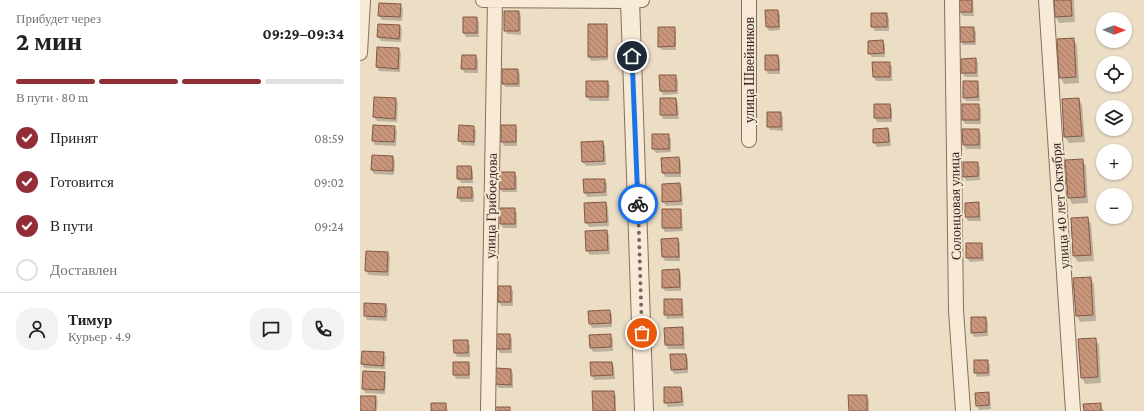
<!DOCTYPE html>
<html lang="ru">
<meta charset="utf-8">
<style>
:root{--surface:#fff;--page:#f2f2f2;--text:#202124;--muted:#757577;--line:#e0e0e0;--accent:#922e36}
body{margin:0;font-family:"Crimson Pro",serif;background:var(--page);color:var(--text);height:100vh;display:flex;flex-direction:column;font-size:15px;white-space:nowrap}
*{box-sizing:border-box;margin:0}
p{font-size:13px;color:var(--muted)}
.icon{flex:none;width:22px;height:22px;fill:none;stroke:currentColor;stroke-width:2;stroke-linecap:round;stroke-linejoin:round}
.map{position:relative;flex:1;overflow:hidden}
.panel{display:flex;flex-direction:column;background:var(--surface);width:360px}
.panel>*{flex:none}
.needle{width:26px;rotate:91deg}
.buttons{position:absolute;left:736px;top:12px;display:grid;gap:8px}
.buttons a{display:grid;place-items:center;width:36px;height:36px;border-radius:50%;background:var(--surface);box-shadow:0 1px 3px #0004;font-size:20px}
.pin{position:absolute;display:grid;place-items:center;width:34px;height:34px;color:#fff;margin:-17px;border:2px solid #fff;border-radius:50%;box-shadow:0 1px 4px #0007}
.courier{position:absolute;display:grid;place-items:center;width:40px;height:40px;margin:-20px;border:3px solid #1a73e8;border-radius:50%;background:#fff;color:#222;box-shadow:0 1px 5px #0007}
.summary em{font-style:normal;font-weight:700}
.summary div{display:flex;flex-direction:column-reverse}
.summary{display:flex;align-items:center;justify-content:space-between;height:68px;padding:0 16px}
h1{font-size:26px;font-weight:700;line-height:30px}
.bar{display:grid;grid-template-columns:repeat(4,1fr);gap:6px 4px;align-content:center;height:48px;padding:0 16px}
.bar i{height:5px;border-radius:3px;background:var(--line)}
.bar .selected{background:var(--accent)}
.bar p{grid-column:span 4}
.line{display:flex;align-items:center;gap:10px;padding:0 16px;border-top:1px solid var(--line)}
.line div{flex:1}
.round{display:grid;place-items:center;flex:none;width:42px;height:42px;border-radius:16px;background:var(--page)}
ol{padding:0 16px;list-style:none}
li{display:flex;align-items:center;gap:12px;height:44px}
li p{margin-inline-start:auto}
li .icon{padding:4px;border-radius:50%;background:var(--accent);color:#fff;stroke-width:4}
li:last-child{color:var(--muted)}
li i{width:22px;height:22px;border:2px solid var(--line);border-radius:50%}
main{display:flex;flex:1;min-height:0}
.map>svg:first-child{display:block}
.shadow{fill:#0003}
.building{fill:url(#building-back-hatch);stroke:#845843}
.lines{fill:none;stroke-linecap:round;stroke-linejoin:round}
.minor-casing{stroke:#866f5c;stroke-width:16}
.tertiary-casing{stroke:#866f5c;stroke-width:20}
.minor{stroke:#f7ebd7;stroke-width:14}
.tertiary{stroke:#f7ebd7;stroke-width:18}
.done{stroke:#766859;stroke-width:4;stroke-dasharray:0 7.2}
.route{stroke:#1a73e8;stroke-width:5}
.labels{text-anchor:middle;stroke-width:4;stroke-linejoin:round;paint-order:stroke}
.street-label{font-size:14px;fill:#37291f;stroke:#f4e8d4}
</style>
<main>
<section class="panel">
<div class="summary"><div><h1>2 мин</h1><p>Прибудет через</p></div><em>09:29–09:34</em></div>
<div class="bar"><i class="selected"></i><i class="selected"></i><i class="selected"></i><i></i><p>В пути · 80 m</p></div>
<ol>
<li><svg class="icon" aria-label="check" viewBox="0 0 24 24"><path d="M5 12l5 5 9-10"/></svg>Принят<p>08:59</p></li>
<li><svg class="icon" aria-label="check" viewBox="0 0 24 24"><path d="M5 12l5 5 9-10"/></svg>Готовится<p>09:02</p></li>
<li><svg class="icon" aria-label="check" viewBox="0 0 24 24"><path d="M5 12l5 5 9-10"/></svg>В пути<p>09:24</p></li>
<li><i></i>Доставлен</li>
</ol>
<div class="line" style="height:72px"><a class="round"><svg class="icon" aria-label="person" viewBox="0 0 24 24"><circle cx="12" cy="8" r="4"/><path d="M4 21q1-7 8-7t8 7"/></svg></a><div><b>Тимур</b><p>Курьер · 4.9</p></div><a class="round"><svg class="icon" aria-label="chat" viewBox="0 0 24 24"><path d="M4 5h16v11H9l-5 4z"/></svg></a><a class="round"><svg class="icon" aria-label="phone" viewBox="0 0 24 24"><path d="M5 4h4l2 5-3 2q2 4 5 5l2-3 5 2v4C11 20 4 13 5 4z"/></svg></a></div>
</section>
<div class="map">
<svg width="784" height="411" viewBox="0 0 784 411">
<defs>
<pattern id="building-back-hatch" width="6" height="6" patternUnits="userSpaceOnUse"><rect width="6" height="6" fill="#c9967c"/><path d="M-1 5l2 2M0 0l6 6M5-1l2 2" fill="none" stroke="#a47a65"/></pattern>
</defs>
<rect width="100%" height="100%" fill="#ecddc5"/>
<path class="shadow" d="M600 0H613L614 16H603L600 12Z
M695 0H714L715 22 699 23 696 17Z
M40 5 43 9 42 21 22 20 19 16Z
M418 11 420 15V30L409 31 407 27Z
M159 12 161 16V35L147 34 145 30Z
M512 14H526L529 18V31H515L512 27Z
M117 18 119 22V37H106L104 33Z
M19 25 40 26 42 30 41 42 21 41 18 37Z
M246 25 248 29V60L231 61 229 56Z
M314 28 316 32V50H302L299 46Z
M613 28 616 32V45H603L601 41Z
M713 39 717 45 719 83 704 84 700 77Z
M523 41 525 45V57H512L509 53Z
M38 49 41 53 40 72 19 71 17 67Z
M103 56H116L118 60V73H105L102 69Z
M418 56 420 60V74H408L406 70Z
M616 59 618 63V77H605L602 73Z
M513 63H529L532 67V81H516L514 77Z
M158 70 160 74V87H145L143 83Z
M316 76 318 80V94L303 95 301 91Z
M247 82 250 86 249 101H230L227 97Z
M617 82 619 86 620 101H606L604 97Z
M15 98 36 99 38 103 37 122 17 121 14 117Z
M301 99H316L318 103 319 119H303L301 115Z
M719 99 722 105 725 142 709 143 705 137 703 100Z
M515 105H530L532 109V122H517L515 118Z
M618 105 621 109V124H605L603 120Z
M420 113 423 117V131L410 130 408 126Z
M142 126H155L157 130V146H144L142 142Z
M34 127 37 131 36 146 15 145 13 141Z
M100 127H113L116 131 115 146 102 145 100 141Z
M528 129 530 133 531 146 517 147 514 143Z
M603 130H618L621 134V149H606L604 145Z
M308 135 311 139V152L296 153 293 148Z
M243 142 245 146 246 165 226 166 223 162Z
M33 157 35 161 34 175 14 174 12 170Z
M319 158 321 162V177H305L303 173 302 159Z
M722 160 726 166 728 203 712 204 709 198 707 161Z
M617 163 620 167V180L606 181 604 176Z
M111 167 113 171V183H101L98 179Z
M155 173 157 177V192H142L140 188Z
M245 180 247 184V196L227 197 225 193Z
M320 184 322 188 323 205 306 206 303 202Z
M98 188H111L114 192V202H101L98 198Z
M246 203 248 207 249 226 229 227 226 222Z
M618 204 620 208 621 221H608L606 217Z
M155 209 157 213V228H143L141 224Z
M320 210 322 214 323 231 305 232 303 228Z
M728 218 731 224 734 261 718 262 714 256 712 219Z
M247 231 249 235 250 254 230 255 227 251Z
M318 239 320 243V261H305L303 257 302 240Z
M621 244 623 248 624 261 610 262 607 258Z
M7 252 28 253 30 257 29 276 9 275 6 271Z
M319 270 321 274V291H305L303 287Z
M730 278 734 284 736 321 720 322 717 316 715 279Z
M150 287 153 291V306H141L139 302Z
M321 300 323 304 324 318 307 319 305 315Z
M26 305 28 309 27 321 7 320 5 316Z
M249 311 252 315V327L232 328 230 324 229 312Z
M626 318 628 322V336L614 337 612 333Z
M322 328 324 332 325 349H308L306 345Z
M150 335 152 339V353H140L137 349Z
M250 335 253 339V351L233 352 231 348 230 336Z
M735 339 739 345 741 383 725 384 722 377Z
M94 341H108L110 345V357H97L95 353Z
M3 352 23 353 26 357 25 369 4 368 2 364Z
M326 355 328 359V373L314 374 312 370Z
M627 361 630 365V376L617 377 615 373Z
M108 363 110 367V379H96L94 375Z
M252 363 254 367 255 379 234 380 232 376Z
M151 370 153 374V388H139L136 384Z
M24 373 26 377 25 394 5 393 3 389Z
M321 388 323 392 324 406 308 407 305 402Z
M253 392 256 396V411H234Z
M628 393 630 397 631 409 619 410 617 406Z
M506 396 509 400V411H490Z
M15 397 18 402 17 411H0Z
M86 404 88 411H72Z
M740 404 744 411H725Z"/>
<path class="building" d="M599 0H612V12H599Z
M694 0H711L712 16 695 17Z
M19 3 41 4 40 17 18 16Z
M405 10H418L419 27H406Z
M144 11H159V31H144Z
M511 13H527V27H511Z
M103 17H117V33H103Z
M18 24 40 25 39 39 17 37Z
M228 24H247V57H228Z
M298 27H315V46L298 47Z
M600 27H614V42H600Z
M714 38 716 77 699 78 697 39Z
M523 40 524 53 508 54V41Z
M17 47 39 48 38 69 16 67Z
M102 55H116V69H101Z
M405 55H418L419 70H405Z
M616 58V73H601V59Z
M512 62H530V77H513Z
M142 69H158V84H142Z
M299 75H316V91H300Z
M226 81H248V97H226Z
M603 81H618V97L603 98Z
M14 97 36 98 35 119 13 117Z
M300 98H316L317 115H300Z
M719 98 722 136 704 137 702 99Z
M514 104H530L531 118H514Z
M602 104H619V120H602Z
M407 112H421V127H407Z
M13 125 35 126 34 142 12 141Z
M99 125 114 126V142L98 141Z
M141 125H156V142H141Z
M528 128 529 142 513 143V129Z
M602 129H619V145H603Z
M292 134H309V149H292Z
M243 141 244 161 222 162 221 142Z
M12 155 33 156V171L11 170Z
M319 157 320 173H302L301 158Z
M723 159 725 197 708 198 705 160Z
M603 162H618V176L603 177Z
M97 166H111L112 179H97Z
M139 172H155V189H139Z
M223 179H245V192L224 193Z
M320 183 321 201 302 202V184Z
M98 187H112V198H97Z
M246 202 247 222 225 223 224 203Z
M619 202V217H605V203Z
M140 208H155V224H140Z
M302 209H321V228H302Z
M728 217 731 255 713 256 711 218Z
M247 230 248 250 226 251 225 231Z
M318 238 319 257H302L301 239Z
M606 243H622V258H606Z
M6 251 28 252 27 272 5 271Z
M319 269 320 287 302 288V270Z
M731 277 733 315 716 316 713 278Z
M138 286H151V302H138Z
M304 299H322V315H304Z
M4 303 26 304 25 317 4 316Z
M250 310 251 323 229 324 228 311Z
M611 317H626V332L611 333Z
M323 327V345H305L304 328Z
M136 334H150V349H136Z
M251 334V347L230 348 229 335Z
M736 338 738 377 721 378 718 339Z
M93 340H108V353H94Z
M2 351 24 352 23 366 1 364Z
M310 354H326L327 369 311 370Z
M614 360H628V373H614Z
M93 362H109V375H93Z
M230 362H252L253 375 231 376Z
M136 368 151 369V385L135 384Z
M3 371 25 372 24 390 2 389Z
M304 387H321L322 402 304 403Z
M232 391H254L255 411H233Z
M629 392V405L616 406 615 393Z
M488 395H507V411H489Z
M0 396H16L15 411H0Z
M71 403H86V411H71Z
M741 403V411H724L723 404Z
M135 407H150V411H135Z"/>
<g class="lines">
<g class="minor-casing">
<path id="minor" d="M123 0 270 1 282 0
M389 0V140
M592 0 596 310 603 411
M686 0 713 411
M0 53 3 0
M128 411 135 1"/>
</g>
<g class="tertiary-casing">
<path id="tertiary" d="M270 0 284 411"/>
</g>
<use href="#minor" class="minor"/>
<use href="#tertiary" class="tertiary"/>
</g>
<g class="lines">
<path class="done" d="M278 204 282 333"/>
<path class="route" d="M272 56 278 204"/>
</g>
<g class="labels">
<g class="street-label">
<text transform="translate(389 70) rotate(-90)" y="5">улица Швейников</text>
<text transform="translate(131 206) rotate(-89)" y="5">улица Грибоедова</text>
<text transform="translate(595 206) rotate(-91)" y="5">Солонцовая улица</text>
<text transform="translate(700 206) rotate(-94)" y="5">улица 40 лет Октября</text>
</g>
</g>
</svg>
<div class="buttons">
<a><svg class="needle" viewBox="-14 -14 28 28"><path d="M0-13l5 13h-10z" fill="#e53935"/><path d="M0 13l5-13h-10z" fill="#757577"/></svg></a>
<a><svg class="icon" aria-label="locate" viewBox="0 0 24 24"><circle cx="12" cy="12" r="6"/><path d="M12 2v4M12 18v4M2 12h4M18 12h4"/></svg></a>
<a><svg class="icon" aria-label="layers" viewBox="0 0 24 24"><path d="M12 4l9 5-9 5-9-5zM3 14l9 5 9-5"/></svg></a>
<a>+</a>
<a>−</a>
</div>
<div class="pin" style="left:282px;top:333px;background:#ea580c"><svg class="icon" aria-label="bag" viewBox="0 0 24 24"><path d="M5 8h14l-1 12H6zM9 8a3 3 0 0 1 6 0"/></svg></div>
<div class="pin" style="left:272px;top:56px;background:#1f2937"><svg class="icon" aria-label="home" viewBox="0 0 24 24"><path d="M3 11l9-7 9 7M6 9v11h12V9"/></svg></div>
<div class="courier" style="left:278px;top:204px"><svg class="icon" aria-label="bike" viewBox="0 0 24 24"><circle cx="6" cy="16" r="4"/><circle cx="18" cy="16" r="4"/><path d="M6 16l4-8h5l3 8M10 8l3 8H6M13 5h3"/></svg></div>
</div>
</main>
